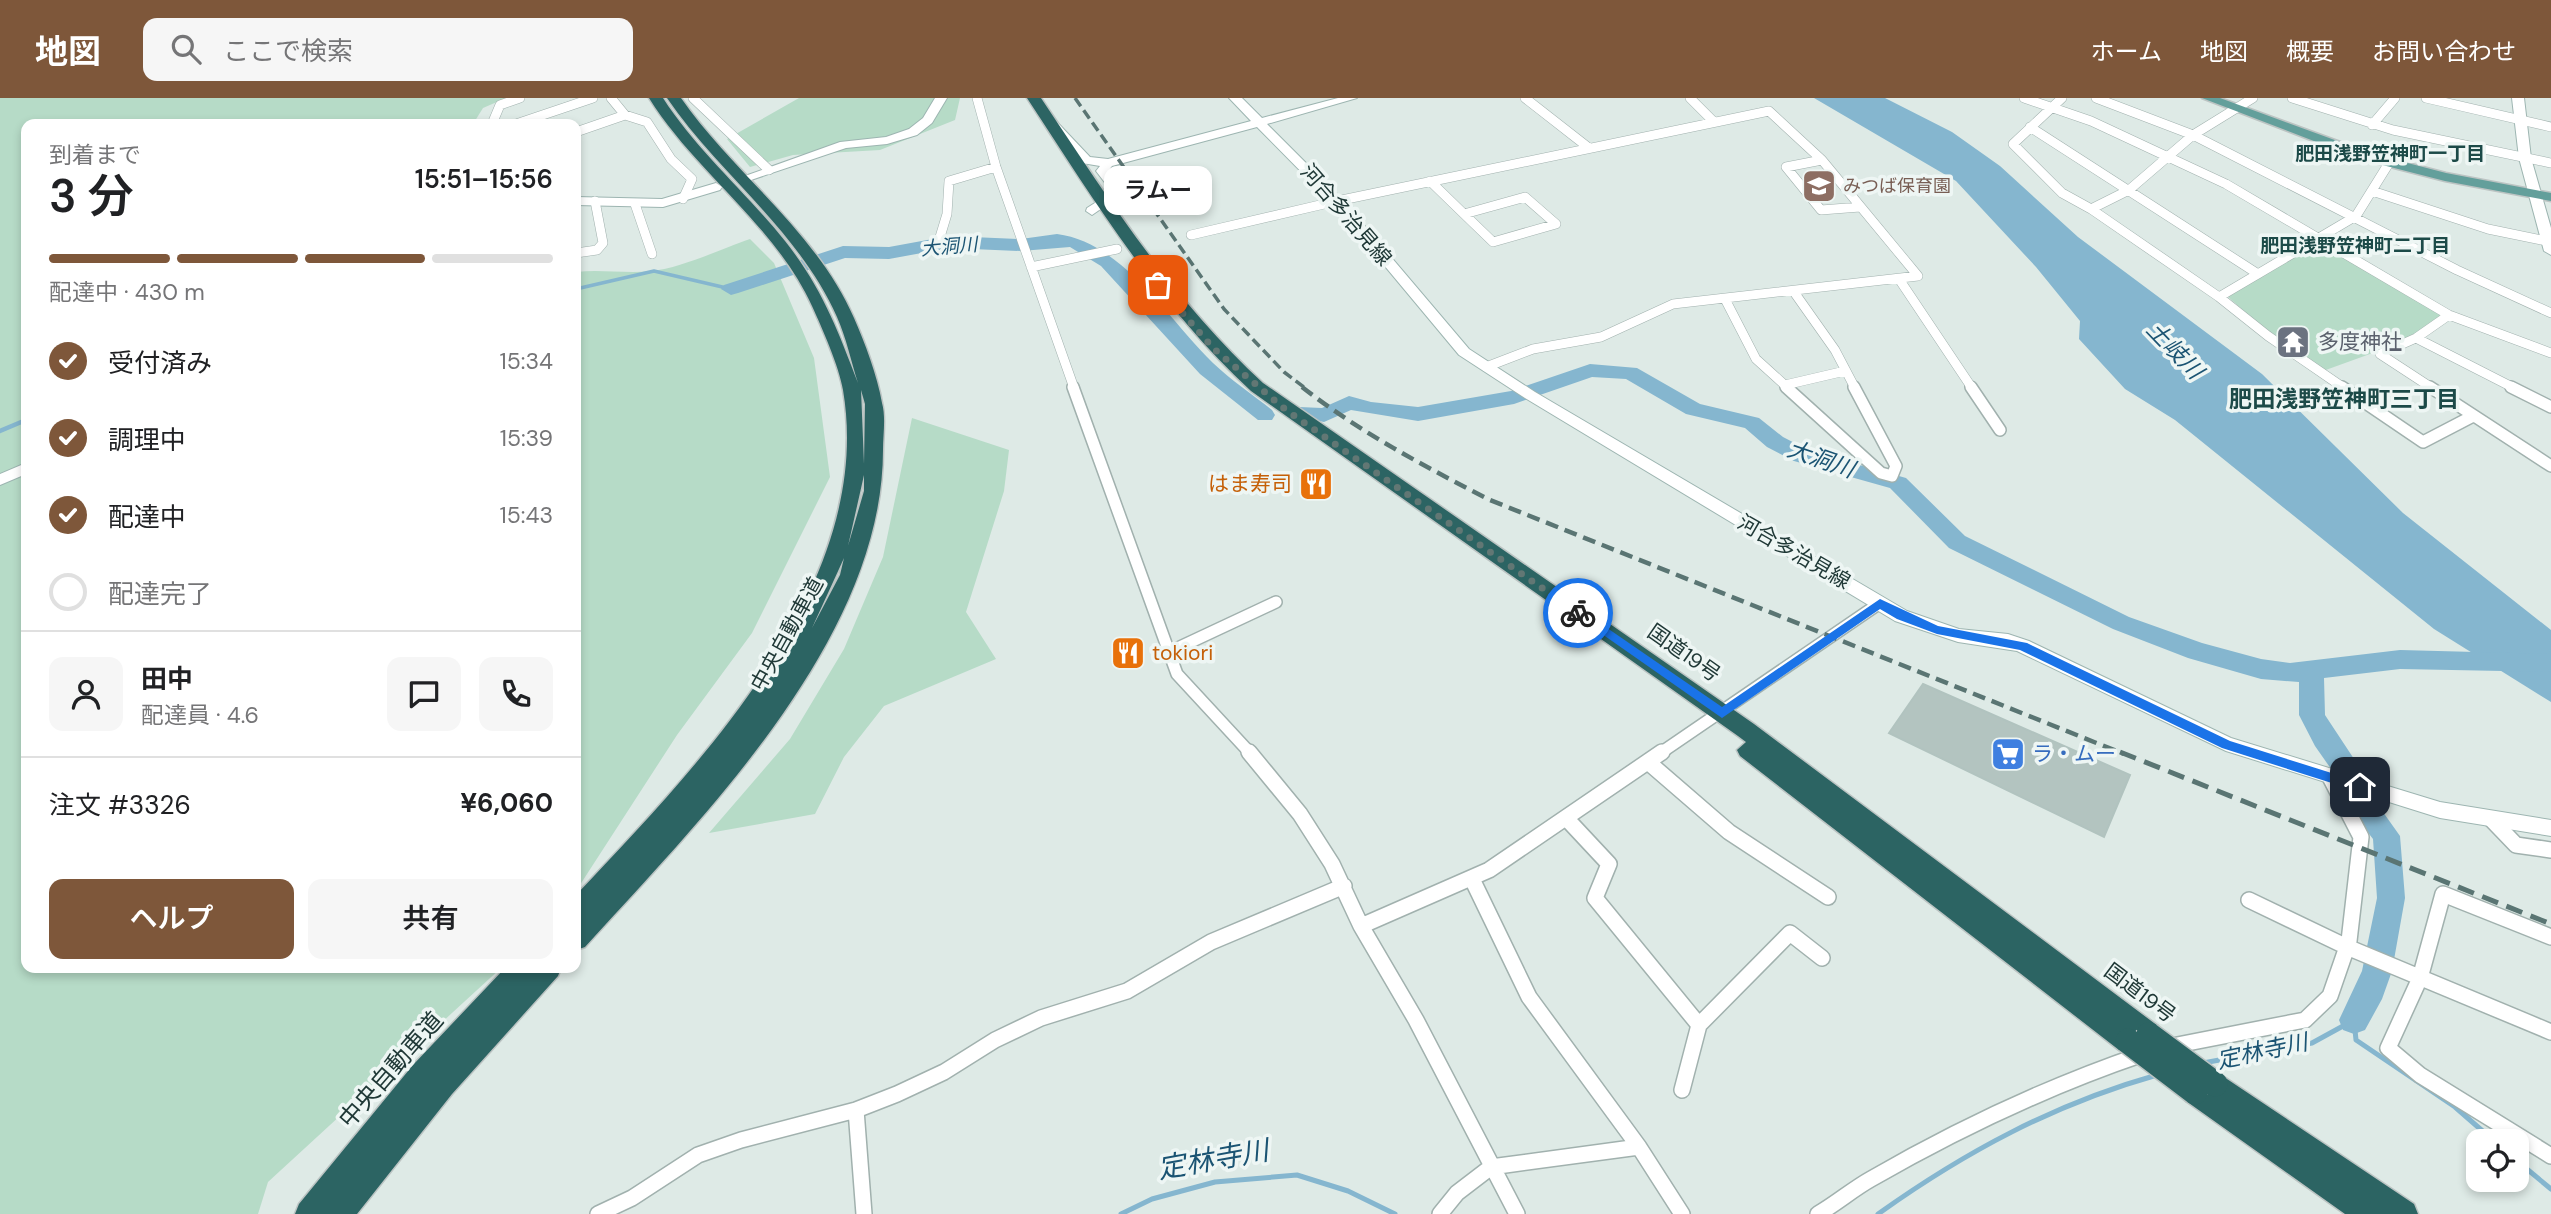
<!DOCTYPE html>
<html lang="ja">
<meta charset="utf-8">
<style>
:root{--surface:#fff;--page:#f6f6f6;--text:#202124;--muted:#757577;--line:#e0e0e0;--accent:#7e573a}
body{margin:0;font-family:"DM Sans","Noto Sans JP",sans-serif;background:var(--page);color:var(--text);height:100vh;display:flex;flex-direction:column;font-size:26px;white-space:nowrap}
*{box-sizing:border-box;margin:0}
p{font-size:23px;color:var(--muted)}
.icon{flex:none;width:38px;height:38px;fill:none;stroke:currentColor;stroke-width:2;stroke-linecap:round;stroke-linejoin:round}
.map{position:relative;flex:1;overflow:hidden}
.sheet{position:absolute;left:21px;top:21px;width:560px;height:854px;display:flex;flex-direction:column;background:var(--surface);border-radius:14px;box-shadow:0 4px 10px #0003}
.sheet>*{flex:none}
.fabs{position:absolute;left:2466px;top:1031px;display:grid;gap:14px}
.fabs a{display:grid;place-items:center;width:63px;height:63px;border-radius:14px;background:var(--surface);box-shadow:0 4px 10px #0003;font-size:35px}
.pin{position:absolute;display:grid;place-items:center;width:60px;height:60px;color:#fff;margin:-30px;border-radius:14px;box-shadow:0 4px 10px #0006}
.courier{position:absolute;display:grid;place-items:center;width:70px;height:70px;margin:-35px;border:5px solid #1a73e8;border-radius:50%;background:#fff;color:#222;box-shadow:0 2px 9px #0007}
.bubble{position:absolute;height:49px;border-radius:14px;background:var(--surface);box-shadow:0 4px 10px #0003;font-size:23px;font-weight:600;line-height:49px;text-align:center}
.headline em{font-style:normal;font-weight:600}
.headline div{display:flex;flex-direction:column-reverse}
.headline{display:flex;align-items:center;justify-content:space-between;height:119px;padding:0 28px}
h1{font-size:46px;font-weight:600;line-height:52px}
.bar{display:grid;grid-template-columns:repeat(4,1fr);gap:10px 7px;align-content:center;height:84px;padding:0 28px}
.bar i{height:9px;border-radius:5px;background:var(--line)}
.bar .selected{background:var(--accent)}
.bar p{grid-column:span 4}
.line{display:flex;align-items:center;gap:18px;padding:0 28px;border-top:2px solid var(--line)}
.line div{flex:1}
.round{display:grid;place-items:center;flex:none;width:74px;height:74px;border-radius:14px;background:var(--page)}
ol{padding:0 28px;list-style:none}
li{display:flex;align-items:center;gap:21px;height:77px}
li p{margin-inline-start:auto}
li .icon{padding:7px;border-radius:50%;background:var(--accent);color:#fff;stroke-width:4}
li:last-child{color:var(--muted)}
li i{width:38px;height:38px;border:4px solid var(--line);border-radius:50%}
.cta{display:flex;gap:14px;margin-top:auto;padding:14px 28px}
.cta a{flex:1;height:80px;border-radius:14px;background:var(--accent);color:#fff;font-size:28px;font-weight:600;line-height:80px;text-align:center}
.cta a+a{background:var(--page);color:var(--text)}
header{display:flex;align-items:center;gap:42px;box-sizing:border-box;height:98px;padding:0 35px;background:var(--accent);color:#fff}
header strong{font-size:33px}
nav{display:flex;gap:38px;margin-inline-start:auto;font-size:24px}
.search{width:490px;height:63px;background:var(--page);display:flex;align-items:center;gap:18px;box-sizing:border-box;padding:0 24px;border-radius:14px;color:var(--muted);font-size:26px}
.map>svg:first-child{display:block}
.green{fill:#b6dbc7}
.water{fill:#85b6cf}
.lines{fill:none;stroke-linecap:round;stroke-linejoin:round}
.stream-far2{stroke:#85b6cf;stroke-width:3.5}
.stream-far1{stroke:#85b6cf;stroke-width:4.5}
.stream{stroke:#85b6cf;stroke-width:5}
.river{fill:#85b6cf;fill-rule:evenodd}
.building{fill:#b3c4c0;stroke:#b1c3bf;stroke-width:2}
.street-far2-casing{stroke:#a1b1ae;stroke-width:10}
.street-far1-casing{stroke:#a1b1ae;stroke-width:14}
.street-casing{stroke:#a1b1ae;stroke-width:18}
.secondary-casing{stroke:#9db5b1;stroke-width:2}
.primary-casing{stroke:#bcc4c3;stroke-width:3}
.highway-casing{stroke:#bcc4c3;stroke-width:3}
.street-far2{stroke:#fff;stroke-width:9}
.street-far1{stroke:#fff;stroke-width:11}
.street{stroke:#fff;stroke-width:15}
.secondary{fill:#fff;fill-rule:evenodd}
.primary{fill:#639f9b;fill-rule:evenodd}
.highway{fill:#2c6463;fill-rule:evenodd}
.rail-far2{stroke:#5a7573;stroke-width:3.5;stroke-dasharray:10 5;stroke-linecap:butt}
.rail-far1{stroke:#5a7573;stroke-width:4.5;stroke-dasharray:13 7;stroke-linecap:butt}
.rail{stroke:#5a7573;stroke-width:5;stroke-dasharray:17 9;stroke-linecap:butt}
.highway-bridge-casing{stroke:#bcc4c3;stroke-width:28;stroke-linecap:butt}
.highway-bridge{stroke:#2c6463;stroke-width:25}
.route{fill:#1a73e8}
.done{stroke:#627774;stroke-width:7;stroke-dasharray:0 12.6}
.labels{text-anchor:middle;stroke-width:7;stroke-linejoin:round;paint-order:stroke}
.far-education-label{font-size:18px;fill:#785e54;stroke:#eef6f4;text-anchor:start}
.far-neighbourhood-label{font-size:19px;font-weight:bold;fill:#1c4a48;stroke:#eef6f4}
.far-water-label{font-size:19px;font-style:italic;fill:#1b5473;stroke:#eef6f4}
.street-label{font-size:21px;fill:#203937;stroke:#eef6f4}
.worship-label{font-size:21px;fill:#5b616d;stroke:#eef6f4;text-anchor:start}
.food-label{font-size:21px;fill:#c56008;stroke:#eef6f4;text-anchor:end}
.shop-label{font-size:21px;fill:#366cbe;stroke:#eef6f4;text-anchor:start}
.water-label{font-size:23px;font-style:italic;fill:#1b5473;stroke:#eef6f4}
.neighbourhood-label{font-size:23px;font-weight:bold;fill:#1c4a48;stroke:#eef6f4}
.near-street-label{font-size:24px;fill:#203937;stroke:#eef6f4}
.near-water-label{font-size:28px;font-style:italic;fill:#1b5473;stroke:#eef6f4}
</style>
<header>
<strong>地図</strong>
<div class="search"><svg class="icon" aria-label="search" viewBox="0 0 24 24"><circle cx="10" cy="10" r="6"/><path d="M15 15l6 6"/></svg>ここで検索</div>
<nav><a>ホーム</a><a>地図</a><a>概要</a><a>お問い合わせ</a></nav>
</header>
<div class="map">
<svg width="2551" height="1116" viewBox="0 0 2551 1116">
<rect width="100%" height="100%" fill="#deeae6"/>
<path class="green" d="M0 0H506L483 10 473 26H26V870H501L268 1084 258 1116H0Z
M799 0H960L955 22 880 52 793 57 750 69 727 41Z
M750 141 774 165 814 260 830 379 752 535 677 637 576 793V174C601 171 626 176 652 173 681 170 721 151 750 141Z
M2319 145 2446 220 2403 244 2323 273 2270 236 2227 198Z
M912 320 1009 352 1004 393 966 514 996 561 884 608 844 659 815 716 709 735 790 641 844 551 883 459Z"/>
<path class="water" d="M1814 0H1885L1952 34 2000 68 2078 139 2262 276 2403 415 2551 532V604L2434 531 2175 322 2125 291 2079 241 2080 223 2036 169 1956 83Z"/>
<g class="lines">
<path class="stream-far2" d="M576 191 654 173 731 191"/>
<path class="stream-far1" d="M0 333 26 322"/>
<path class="stream" d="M2203 965 2312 945 2354 922 2356 942 2455 1009 2494 1043
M2516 1062 2551 1091
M1121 1116 1152 1101 1215 1084 1297 1077 1348 1093 1395 1116
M1878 1116C1965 1054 2054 1006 2157 977"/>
<path class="river" d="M1057 136C1122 144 1168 221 1213 265 1231 282 1253 297 1272 312L1275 317 1272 322H1258L1200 276 1101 168 1070 149 1021 153 949 150 889 161 845 160 738 195 731 197 721 191 724 187 843 148 889 149 949 138 1021 141Z
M1590 266 1637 270 1700 306 1759 320 1783 339 1810 353 1906 380 1965 438 2129 519 2202 545 2261 561 2290 565 2400 552 2551 556V574L2400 571 2324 580 2325 617 2356 664 2373 700 2400 738 2405 800 2392 873 2382 901 2365 932 2354 936 2343 932 2339 922 2362 873 2377 800 2373 741 2353 715 2336 678 2315 648 2299 617V584L2261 581 2188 560 2113 531 1949 450 1890 390 1794 363 1767 349 1745 330 1686 316 1626 281 1592 279 1514 306 1418 323 1351 312 1324 324 1299 319 1296 314 1299 309 1322 310 1349 298 1371 304 1418 309 1511 293Z"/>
</g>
<path class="building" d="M1923 586 2130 677 2104 739 1889 635Z"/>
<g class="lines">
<g class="street-far2-casing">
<path id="street-far2" d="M611 0 625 17
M693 0 769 72
M977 0 996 69 1074 290
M1525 0 1589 50
M1690 0 1714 24
M2024 0 2091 23 2226 86 2449 217 2551 255
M2062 0 2013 46 2062 95 2091 111 2219 199 2268 238 2344 290
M2096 0 2193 37 2457 172 2551 215
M2292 0 2393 32 2551 65
M2426 0 2551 29
M492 26 500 7 520 0
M516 26 593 0
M2372 27 2395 0
M2030 29 2258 176
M576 34 625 17 647 24 671 61 692 81 683 101
M1822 62 1786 69 1821 112 1860 109
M1430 83 1464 116
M2372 93 2488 131 2551 144
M1525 99 1556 126 1493 144 1464 116Z
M635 106 652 156
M2091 111 2129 92 2193 37 2253 0
M1191 137 1337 103 1769 13 1822 62 1918 178 1673 206 1601 239 1533 251 1486 269
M949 148 940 139 947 116 949 83 996 69
M576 155 597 152 603 145 595 103
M1031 169 1117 151
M1899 181 1972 290
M1794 194 1835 252 1855 290
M2219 199 2356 118 2389 65
M1725 201 1756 261 1788 290
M2416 240 2514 290
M1785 287 1845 273
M2432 290 2380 256 2416 240 2449 217"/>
</g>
<g class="street-far1-casing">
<path id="street-far1" d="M1073 289 1177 576 1251 656
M1786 289 1881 375 1892 378 1896 368 1854 289
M1971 289 2000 332
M2342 289 2423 344 2473 318
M2430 289 2551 368
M2511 289 2551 309
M1167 555 1276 504
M1659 656 1880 505"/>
</g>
<g class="street-casing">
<path id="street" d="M1249 654 1300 716 1332 766 1361 828 1416 922 1517 1116
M1648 664 1729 734 1828 799
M1566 720 1609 766 1595 800 1699 927 1682 992
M2491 721 2516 747 2551 752
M1472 781 1529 899 1639 1049 1682 1116
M2249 802 2347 849 2551 934
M1361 828 1489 772 1662 654
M2551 839 2443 796 2420 880 2388 950 2420 977 2551 1058
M1699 927 1790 835 1822 860
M2167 949 2305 922 2330 898 2349 843 2361 739 2330 679
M856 1012 864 1116
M598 1116 632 1100 698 1057 741 1042 856 1012 897 996 944 974 995 942 1041 920 1127 893 1211 844 1344 788
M1440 1116 1457 1095 1491 1069 1639 1049
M1818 1116C1837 1105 1853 1091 1871 1081 1958 1031 2049 988 2143 956"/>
</g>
<g class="secondary-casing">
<path id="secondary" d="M935 0H947L932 25 917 37 887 46 846 50 751 82 745 78 840 44 886 39 909 31 923 20Z
M1229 0H1242L1262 20 1338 0H1357L1267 26 1341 100 1469 251 1535 294 1907 513 1959 531 2008 536 2029 543 2231 640 2440 704 2551 722V738L2440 720 2226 653 2017 553 1958 544 1895 523 1525 300 1459 257 1333 106 1257 29 1112 68 1108 73 1121 90V97L1092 117 1086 113 1087 110 1109 96V90L1096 73 1100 68 1082 65 1045 25 1055 22 1090 59 1108 61 1251 23Z
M2512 0H2524L2531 60 2551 130V157L2544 153 2519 60Z
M716 85 722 89 720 92 663 109 576 107V99L662 101Z
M26 365V376L0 387V376Z"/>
</g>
<g class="primary-casing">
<path id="primary" d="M2202 0H2220L2373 56 2446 75 2551 95V103L2445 83 2363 62Z"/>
</g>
<g class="highway-casing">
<path id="highway" d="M649 0H663C697 53 746 94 785 143 822 190 837 230 858 285 851 263 846 239 837 219 799 133 719 76 667 0H681C734 76 816 133 854 220 865 245 877 277 882 305 886 319 883 337 883 352 883 540 704 718 585 849L576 852V797C698 668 876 486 843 292 839 268 822 230 812 208 775 127 695 74 649 0ZM861 292 865 306 864 366ZM864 377V393L848 448ZM844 460 840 477 812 530Z
M1027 0H1041C1109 102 1173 202 1263 285L1754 626 2158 928 2162 937 2158 946 2149 949 2140 946 2137 952 2128 955 2119 952 1740 658 1737 652 1746 644 1738 638 1251 293C1159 208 1095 104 1027 0Z
M505 870H561L558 878 452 996 357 1116H295L299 1106 413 967Z
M2215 973 2414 1106 2418 1116H2345L2186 1003 2182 994 2186 985 2195 981 2203 984 2206 977Z"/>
</g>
<use href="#street-far2" class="street-far2"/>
<use href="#street-far1" class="street-far1"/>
<use href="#street" class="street"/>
<use href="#secondary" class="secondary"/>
<use href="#primary" class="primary"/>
<use href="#highway" class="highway"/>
<path class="rail-far2" d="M1075 0 1224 211 1284 274 1305 290"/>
<path class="rail-far1" d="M1302 289C1361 335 1424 368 1490 402L2124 656"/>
<path class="rail" d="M2120 654 2551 826"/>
<g class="highway-bridge-casing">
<path id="highway-bridge" d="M2149 937 2215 986
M2128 943 2195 994"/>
</g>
<use href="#highway-bridge" class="highway-bridge"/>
</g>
<path class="route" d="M1880 501 1938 528 2027 545 2230 643 2360 684 2367 689 2360 694 2222 650 2020 552 1937 536 1897 521 1880 511 1722 620 1572 515 1581 512 1722 609Z"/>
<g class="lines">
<path class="done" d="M1158 187 1214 251 1286 312 1578 515"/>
</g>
<defs>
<g id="school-square" transform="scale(1.75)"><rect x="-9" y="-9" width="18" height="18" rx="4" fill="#8d6e63" stroke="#eef6f4"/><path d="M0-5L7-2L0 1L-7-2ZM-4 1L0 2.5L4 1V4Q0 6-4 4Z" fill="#fff"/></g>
<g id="temple-square" transform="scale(1.75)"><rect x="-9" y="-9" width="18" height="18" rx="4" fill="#6b7280" stroke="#eef6f4"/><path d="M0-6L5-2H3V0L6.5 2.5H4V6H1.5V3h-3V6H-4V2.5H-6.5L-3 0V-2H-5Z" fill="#fff"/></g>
<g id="restaurant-square" transform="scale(1.75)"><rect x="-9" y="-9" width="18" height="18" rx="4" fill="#e8710a" stroke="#eef6f4"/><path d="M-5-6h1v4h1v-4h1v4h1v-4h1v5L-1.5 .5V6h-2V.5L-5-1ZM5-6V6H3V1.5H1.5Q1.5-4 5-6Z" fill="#fff"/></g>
<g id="supermarket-square" transform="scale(1.75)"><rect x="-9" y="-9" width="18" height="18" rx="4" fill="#3f7fe0" stroke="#eef6f4"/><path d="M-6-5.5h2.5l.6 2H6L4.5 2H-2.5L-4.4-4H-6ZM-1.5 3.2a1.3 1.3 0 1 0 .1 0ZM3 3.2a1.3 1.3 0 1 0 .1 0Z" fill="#fff"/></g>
</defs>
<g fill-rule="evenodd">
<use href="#school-square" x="1819" y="88"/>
<use href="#temple-square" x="2293" y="244"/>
<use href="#restaurant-square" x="1316" y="386"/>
<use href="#restaurant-square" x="1128" y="555"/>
<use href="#supermarket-square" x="2008" y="656"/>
</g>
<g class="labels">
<g class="far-education-label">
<text x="1843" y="94">みつば保育園</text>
</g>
<g class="far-neighbourhood-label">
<text x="2390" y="62">肥田浅野笠神町一丁目</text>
<text x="2355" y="154">肥田浅野笠神町二丁目</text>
</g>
<g class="far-water-label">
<text transform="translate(949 148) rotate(-5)" y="7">大洞川</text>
</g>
<g class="street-label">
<text transform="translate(1346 117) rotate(49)" y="7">河合多治見線</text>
<text transform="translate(1794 454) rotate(30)" y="7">河合多治見線</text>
<text transform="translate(787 536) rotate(-61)" y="7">中央自動車道</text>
<text transform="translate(1684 555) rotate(35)" y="7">国道19号</text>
<text transform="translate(2140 895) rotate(37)" y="7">国道19号</text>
</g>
<g class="worship-label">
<text x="2318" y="251">多度神社</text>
</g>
<g class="food-label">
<text x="1292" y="393">はま寿司</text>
<text x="1152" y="562" text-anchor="start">tokiori</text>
</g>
<g class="shop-label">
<text x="2032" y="663">ラ・ムー</text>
</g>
<g class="water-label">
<text transform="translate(2175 252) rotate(46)" y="8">土岐川</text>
<text transform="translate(1821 361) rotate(19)" y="8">大洞川</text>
<text transform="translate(2262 953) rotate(-12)" y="8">定林寺川</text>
</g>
<g class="neighbourhood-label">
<text x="2344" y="309">肥田浅野笠神町三丁目</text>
</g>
<g class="near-street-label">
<text transform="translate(391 972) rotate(-49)" y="8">中央自動車道</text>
</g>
<g class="near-water-label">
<text transform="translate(1213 1061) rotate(-10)" y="10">定林寺川</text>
</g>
</g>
</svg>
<div class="fabs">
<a><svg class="icon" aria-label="locate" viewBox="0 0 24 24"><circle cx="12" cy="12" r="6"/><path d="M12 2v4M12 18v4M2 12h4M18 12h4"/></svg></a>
</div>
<div class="pin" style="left:1158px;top:187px;background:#ea580c"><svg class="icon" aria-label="bag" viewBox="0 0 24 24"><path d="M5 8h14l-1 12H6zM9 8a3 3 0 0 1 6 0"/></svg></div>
<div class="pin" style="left:2360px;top:689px;background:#1f2937"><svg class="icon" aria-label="home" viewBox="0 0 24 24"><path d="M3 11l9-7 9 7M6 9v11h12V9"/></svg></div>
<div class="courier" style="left:1578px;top:515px"><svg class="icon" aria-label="bike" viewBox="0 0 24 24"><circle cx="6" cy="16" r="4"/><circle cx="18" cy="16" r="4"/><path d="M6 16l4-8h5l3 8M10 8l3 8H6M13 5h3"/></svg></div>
<div class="bubble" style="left:1104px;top:68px;width:108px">ラムー</div>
<section class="sheet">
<div class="headline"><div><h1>3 分</h1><p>到着まで</p></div><em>15:51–15:56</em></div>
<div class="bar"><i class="selected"></i><i class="selected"></i><i class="selected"></i><i></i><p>配達中 · 430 m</p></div>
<ol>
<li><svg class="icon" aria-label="check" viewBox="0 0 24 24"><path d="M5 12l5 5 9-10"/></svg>受付済み<p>15:34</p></li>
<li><svg class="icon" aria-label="check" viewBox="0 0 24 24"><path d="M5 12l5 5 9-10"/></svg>調理中<p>15:39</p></li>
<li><svg class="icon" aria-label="check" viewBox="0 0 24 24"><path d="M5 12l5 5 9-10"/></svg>配達中<p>15:43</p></li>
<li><i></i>配達完了</li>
</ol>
<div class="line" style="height:126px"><a class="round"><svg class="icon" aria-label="person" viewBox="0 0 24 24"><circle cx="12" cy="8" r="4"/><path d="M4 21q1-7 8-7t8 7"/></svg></a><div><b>田中</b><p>配達員 · 4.6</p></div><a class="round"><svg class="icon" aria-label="chat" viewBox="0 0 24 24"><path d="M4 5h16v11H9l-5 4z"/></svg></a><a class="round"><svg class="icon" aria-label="phone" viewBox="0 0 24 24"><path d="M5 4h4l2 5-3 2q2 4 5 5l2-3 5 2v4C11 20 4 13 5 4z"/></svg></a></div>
<div class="line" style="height:91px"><div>注文 #3326</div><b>¥6,060</b></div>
<div class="cta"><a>ヘルプ</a><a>共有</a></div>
</section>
</div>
